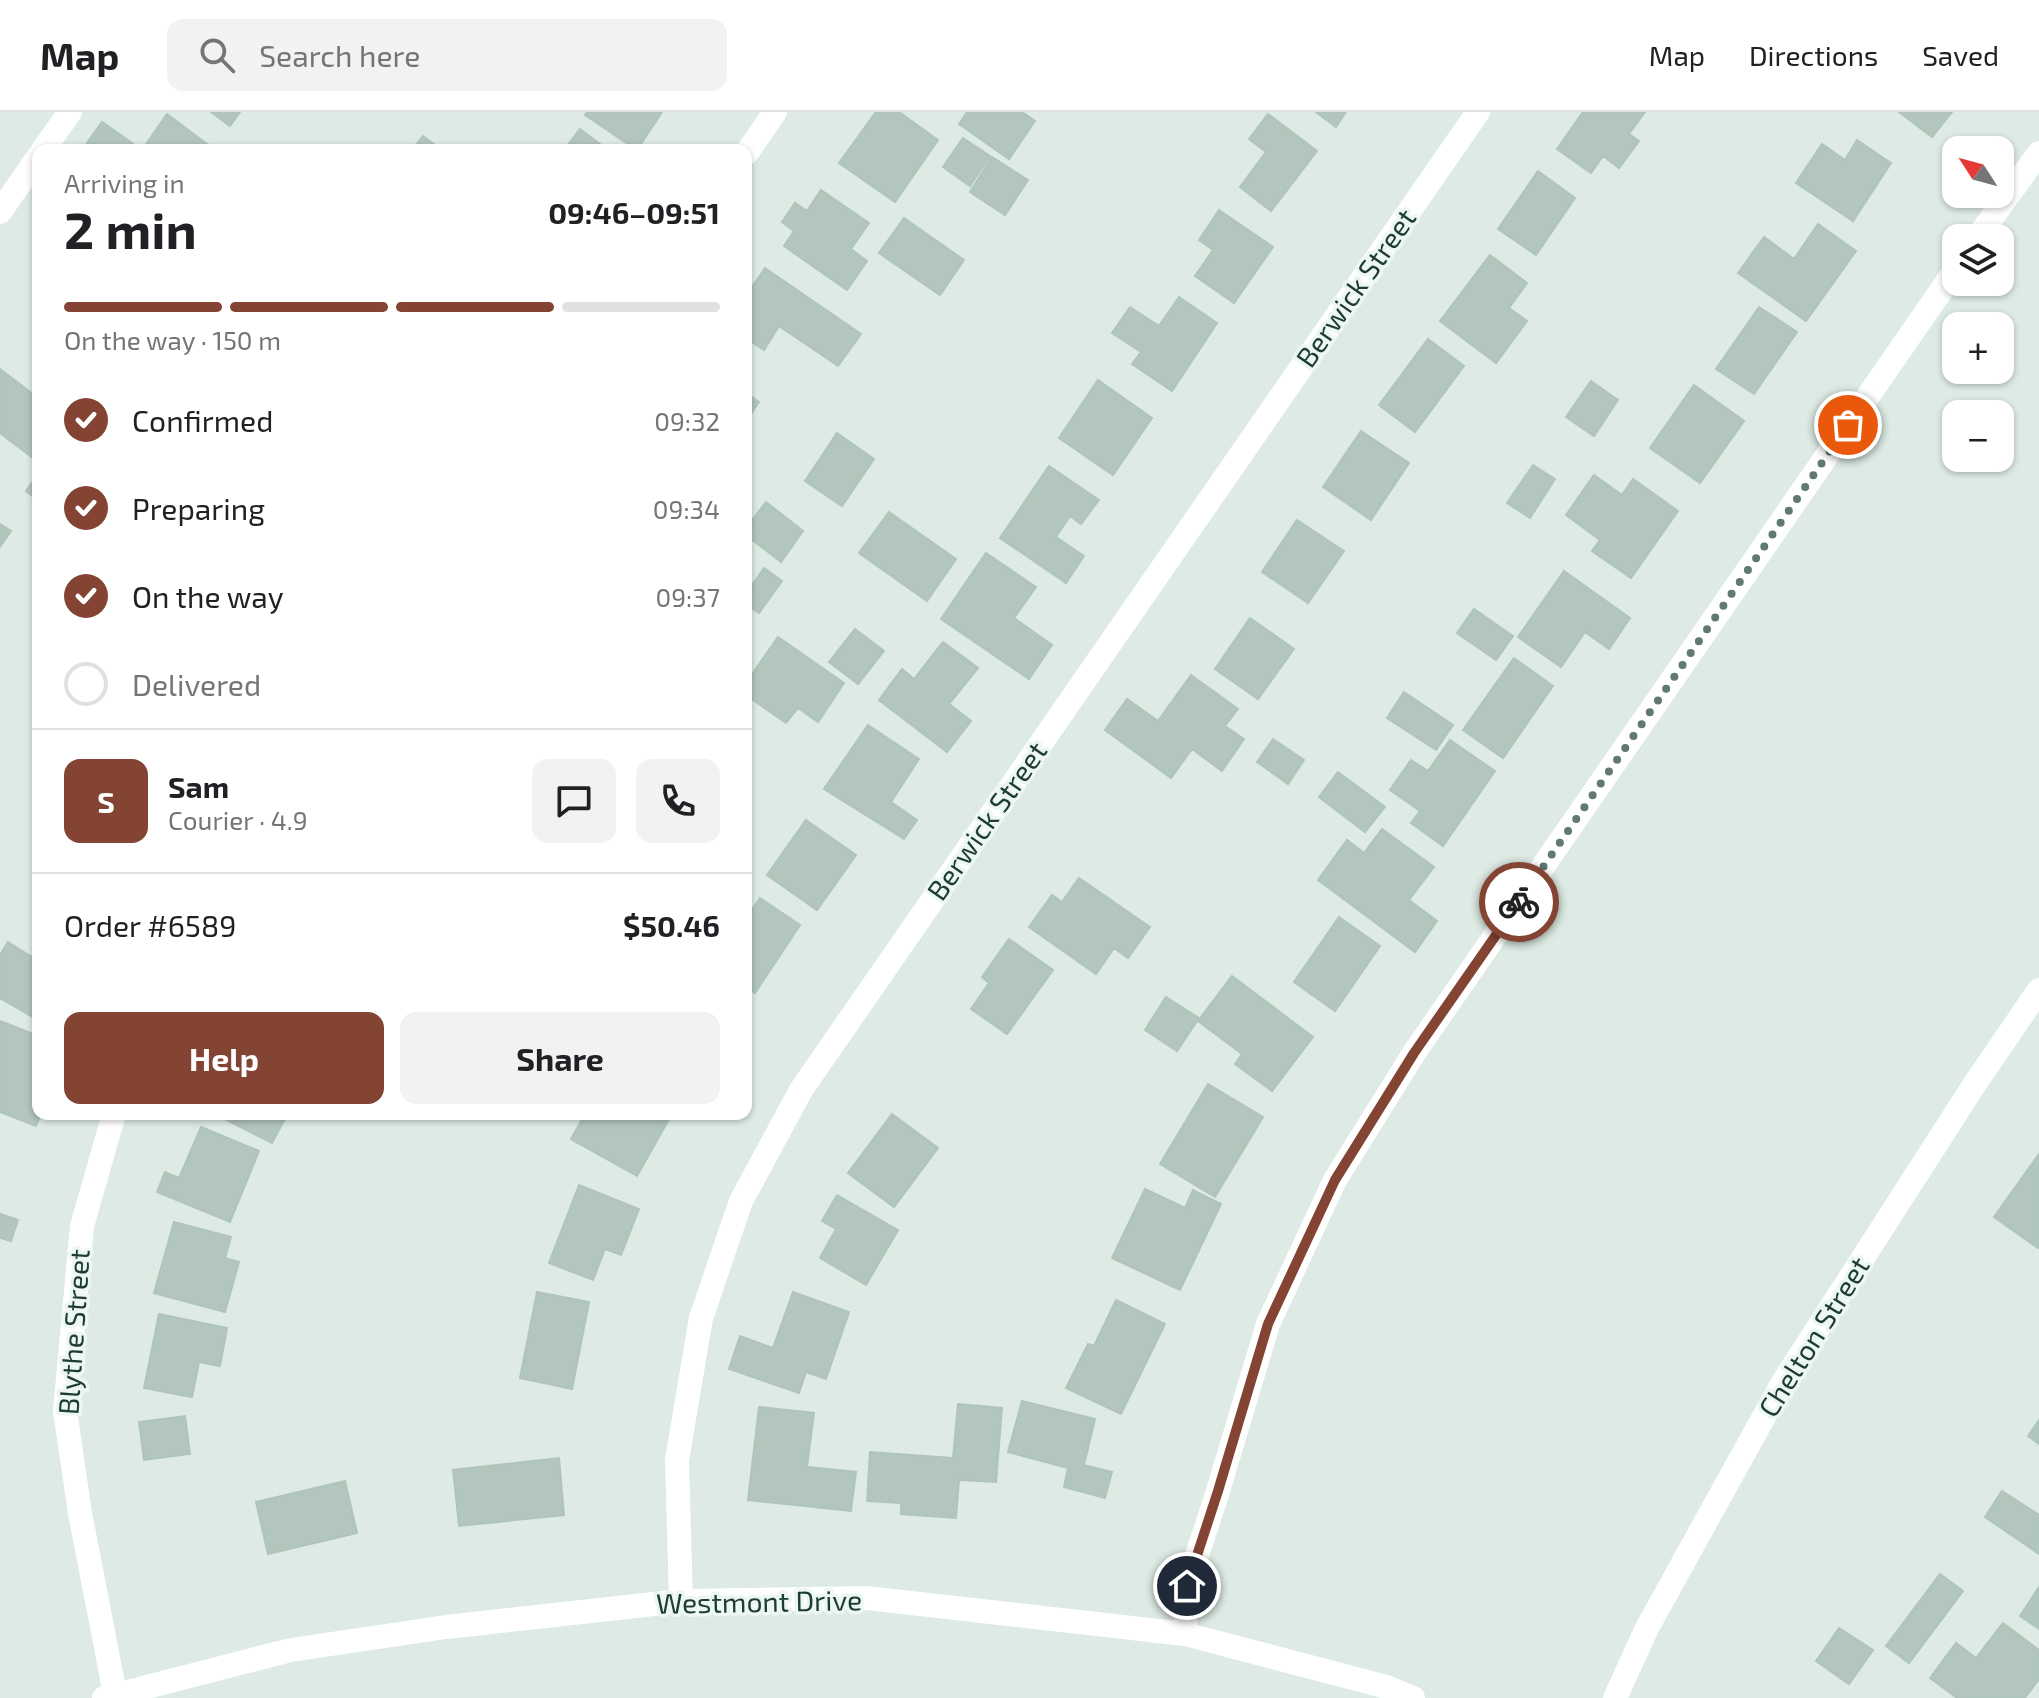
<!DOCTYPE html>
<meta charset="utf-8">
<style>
:root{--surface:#fff;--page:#f2f2f2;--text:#202124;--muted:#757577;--line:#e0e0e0;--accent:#844434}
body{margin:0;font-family:"Exo 2",sans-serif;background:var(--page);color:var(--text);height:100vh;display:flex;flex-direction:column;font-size:30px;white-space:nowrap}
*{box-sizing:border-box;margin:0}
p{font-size:26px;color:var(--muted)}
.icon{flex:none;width:44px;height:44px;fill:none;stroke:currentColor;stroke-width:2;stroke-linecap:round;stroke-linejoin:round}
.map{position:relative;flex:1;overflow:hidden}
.details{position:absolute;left:32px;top:32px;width:720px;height:976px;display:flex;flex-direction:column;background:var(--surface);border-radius:16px;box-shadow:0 2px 6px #0004}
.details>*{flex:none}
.needle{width:52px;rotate:306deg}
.tools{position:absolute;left:1942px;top:24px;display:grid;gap:16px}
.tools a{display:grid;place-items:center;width:72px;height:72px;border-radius:16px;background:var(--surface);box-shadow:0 2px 6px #0004;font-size:40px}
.pin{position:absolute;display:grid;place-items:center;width:68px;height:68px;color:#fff;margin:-34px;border:4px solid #fff;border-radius:50%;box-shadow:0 2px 8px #0007}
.courier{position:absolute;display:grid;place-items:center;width:80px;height:80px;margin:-40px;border:6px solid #844434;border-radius:50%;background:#fff;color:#222;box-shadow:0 2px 10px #0007}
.overview em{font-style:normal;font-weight:700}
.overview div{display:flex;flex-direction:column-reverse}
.overview{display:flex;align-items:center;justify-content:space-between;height:136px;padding:0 32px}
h1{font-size:52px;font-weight:700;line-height:60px}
.bar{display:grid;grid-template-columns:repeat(4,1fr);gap:12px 8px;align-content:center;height:96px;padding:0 32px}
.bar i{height:10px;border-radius:6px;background:var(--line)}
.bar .active{background:var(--accent)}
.bar p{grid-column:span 4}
.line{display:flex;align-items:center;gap:20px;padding:0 32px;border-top:2px solid var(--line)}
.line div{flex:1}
.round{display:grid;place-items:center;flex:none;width:84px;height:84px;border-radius:16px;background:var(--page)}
ol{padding:0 32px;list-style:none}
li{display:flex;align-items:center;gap:24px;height:88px}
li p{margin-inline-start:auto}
li .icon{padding:8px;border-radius:50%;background:var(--accent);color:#fff;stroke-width:4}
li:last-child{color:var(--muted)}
li i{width:44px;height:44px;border:4px solid var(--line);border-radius:50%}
.primary-button{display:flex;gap:16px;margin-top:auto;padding:16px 32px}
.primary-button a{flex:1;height:92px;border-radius:16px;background:var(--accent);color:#fff;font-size:32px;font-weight:700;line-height:92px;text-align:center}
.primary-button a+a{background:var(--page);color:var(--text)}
header{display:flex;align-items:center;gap:48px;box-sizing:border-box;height:112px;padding:0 40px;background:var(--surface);border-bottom:2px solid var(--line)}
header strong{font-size:38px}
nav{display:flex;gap:44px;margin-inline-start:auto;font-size:28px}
.search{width:560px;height:72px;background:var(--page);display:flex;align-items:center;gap:20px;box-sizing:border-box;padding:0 28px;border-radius:16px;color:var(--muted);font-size:30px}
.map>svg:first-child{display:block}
.building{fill:#b2c6bd;stroke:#afc5bb;stroke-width:2}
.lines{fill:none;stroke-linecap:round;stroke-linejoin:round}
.minor{stroke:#fff;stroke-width:24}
.done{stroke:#607971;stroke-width:8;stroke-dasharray:0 14.4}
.route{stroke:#844434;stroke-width:10}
.labels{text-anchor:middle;stroke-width:7;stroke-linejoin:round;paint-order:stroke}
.street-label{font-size:28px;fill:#1d3c33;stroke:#edf7f2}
</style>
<header>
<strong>Map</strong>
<div class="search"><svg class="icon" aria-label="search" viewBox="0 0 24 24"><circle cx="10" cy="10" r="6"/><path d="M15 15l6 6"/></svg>Search here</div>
<nav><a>Map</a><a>Directions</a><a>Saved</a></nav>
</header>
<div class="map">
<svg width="2039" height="1586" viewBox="0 0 2039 1586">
<rect width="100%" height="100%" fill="#ddebe4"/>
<path class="building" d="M211 0H240L230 14Z
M587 0H662L637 38 585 3Z
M876 0H899L938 28 895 90 839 51Z
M967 0H1022L1035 9 1009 47 959 12Z
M1316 0H1346L1336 15Z
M1583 0H1645L1629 22 1639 29 1619 56 1603 44 1591 61 1557 37Z
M1899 0H1952L1932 25Z
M167 2 215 38H82L102 10 142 38Z
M1268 2 1317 39 1271 99 1240 75 1266 40 1249 27Z
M580 17 608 38H564Z
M423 24 442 38H412Z
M963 26 990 44 970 74 943 55Z
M1857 28 1891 51 1853 109 1796 71 1822 32 1845 48Z
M992 45 1028 68 1005 103 970 80Z
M1538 59 1575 86 1536 143 1498 117Z
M821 78 869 111 851 137 867 149 847 178 784 134 794 119 782 110 795 91 807 99Z
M1219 98 1273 135 1234 191 1195 164 1213 138 1199 128Z
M904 106 964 148 940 183 879 141Z
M1818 112 1856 139 1806 209 1738 161 1764 125 1794 147Z
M1490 143 1527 171 1509 196 1527 209 1496 251 1440 209Z
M765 156 861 222 838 254 779 214 764 238 746 226V184Z
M1179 185 1217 211 1172 279 1132 252 1141 240 1112 221 1130 195 1159 214Z
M1759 195 1797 220 1754 282 1716 257Z
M1428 227 1464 254 1415 320 1379 293Z
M0 257 38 286V350L0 321Z
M1098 268 1152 306 1113 363 1059 326Z
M1591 269 1618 288 1594 324 1566 305Z
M1694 273 1744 309 1700 371 1650 336Z
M746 281 759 290 746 309Z
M1361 319 1409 351 1371 408 1323 375Z
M837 321 874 347 842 394 805 369Z
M1533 353 1555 367 1530 406 1507 391Z
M1049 354 1099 388 1081 412 1070 404 1056 425 1084 444 1066 471 1000 426Z
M38 362V388L26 379Z
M1594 363 1622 383 1633 367 1678 399 1631 466 1592 439 1600 428 1566 403Z
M766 390 803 419 781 450 746 423V416Z
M889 400 956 447 927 489 859 441Z
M1297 408 1344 439 1308 491 1262 460Z
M0 412 11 419 0 435Z
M986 441 1036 475 1014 506 1052 533 1029 567 941 507Z
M764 456 782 469 759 501 746 492V482Z
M1564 459 1630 506 1609 537 1585 520 1561 555 1518 525Z
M1474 497 1513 524 1496 548 1457 521Z
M1250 506 1294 537 1258 587 1215 557Z
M855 517 884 539 858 572 829 550Z
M778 525 844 571 818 610 798 596 786 611 746 583V571Z
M943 530 978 556 949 592 971 609 947 640 879 588 902 557 914 567Z
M1514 546 1553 574 1503 646 1463 618Z
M1191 563 1238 597 1225 614 1244 627 1222 659 1192 637 1171 666 1105 618 1127 587 1158 609Z
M1404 580 1453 613 1436 638 1387 606Z
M868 613 919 647 891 690 917 708 904 727 824 677Z
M1273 627 1304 648 1288 672 1257 650Z
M1450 628 1495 659 1443 734 1411 711 1420 699 1390 678 1411 648 1428 659Z
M1338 660 1385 695 1365 720 1319 685Z
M806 708 856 743 817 798 767 763Z
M1382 717 1434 755 1409 788 1437 809 1415 840 1318 768 1347 728 1364 741Z
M1079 766 1150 815 1128 846 1114 836 1096 862 1029 815 1052 783 1062 790Z
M760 786 800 813 755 881 746 875V807Z
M1339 805 1380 834 1335 899 1294 870Z
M1009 827 1053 858 1007 922 971 897 989 871 982 865Z
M8 830 32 845 38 835V908L0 886V843Z
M1232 864 1313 925 1272 979 1235 952 1242 942 1198 909Z
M1166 885 1199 906 1177 939 1145 918Z
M0 909 38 924V1002H41L36 1014 0 1000Z
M1208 972 1263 1005 1215 1085 1160 1052Z
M215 1002H284L287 1003 272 1031Z
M585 1002H672L637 1064 571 1027Z
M892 1002 938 1036 894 1095 848 1061Z
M201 1015 259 1039 230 1110 157 1080 165 1060 179 1066Z
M2039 1042V1135L2038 1136 1994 1105Z
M579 1073 639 1097 621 1143 605 1137 593 1168 549 1151Z
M1145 1077 1185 1096 1193 1078 1221 1092 1180 1178 1112 1146Z
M837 1083 898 1118 866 1173 820 1146 836 1117 822 1109Z
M0 1102 18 1108 11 1129 0 1126Z
M174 1110 231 1125 225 1146 239 1150 225 1200 154 1181Z
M537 1180 589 1190 572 1277 520 1266Z
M793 1180 849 1200 826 1267 806 1260 799 1281 729 1257 740 1224 773 1236Z
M1116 1188 1165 1212 1121 1302 1066 1276 1088 1232 1094 1234Z
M159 1202 227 1216 220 1254 199 1250 192 1285 144 1276Z
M1022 1289 1095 1307 1084 1353 1112 1360 1105 1386 1064 1375 1068 1356 1008 1340Z
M958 1292 1002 1296 996 1370 959 1368 956 1406 901 1402V1391L867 1389 870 1340 953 1346Z
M759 1295 814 1301 807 1355 856 1360 851 1399 748 1388Z
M185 1304 190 1342 144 1348 139 1310Z
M2039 1308V1332L2028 1324Z
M559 1346 564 1403 459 1414 453 1358Z
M345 1369 357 1421 268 1442 256 1390Z
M2002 1379 2039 1403V1442L1985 1405Z
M1940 1462 1963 1479 1909 1551 1886 1534Z
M2039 1475V1517L2020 1504Z
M2003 1511 2039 1538V1567L2025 1586H1957L1930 1566 1956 1531 1976 1546Z
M1839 1516 1873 1538 1849 1572 1816 1549Z"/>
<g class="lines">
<path class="minor" d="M43 38 70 0
M746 42 775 0
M0 100 38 45
M1977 126 2039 41
M114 1002 82 1114 65 1299 80 1401 115 1582
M681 1489 677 1348 701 1206 741 1089 801 978 1478 0
M1185 1522 1187 1474 1218 1379 1268 1212 1335 1068 1414 941 1956 157
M104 1586 291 1538 446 1515 681 1489 867 1486 1185 1522 1383 1574 1413 1586
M1615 1586 1647 1516 1782 1272 1976 970 2039 878"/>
</g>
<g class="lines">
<path class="done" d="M1519 790 1848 313"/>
<path class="route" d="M1187 1474 1218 1379 1268 1212 1335 1068 1414 941 1519 790"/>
</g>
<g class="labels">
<g class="street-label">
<text transform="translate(1356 176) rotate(-55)" y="10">Berwick Street</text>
<text transform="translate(987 709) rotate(-55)" y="10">Berwick Street</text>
<text transform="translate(74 1220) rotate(-86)" y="10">Blythe Street</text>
<text transform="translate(1814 1225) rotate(-58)" y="10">Chelton Street</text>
<text transform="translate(759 1490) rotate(-1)" y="10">Westmont Drive</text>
</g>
</g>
</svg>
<div class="tools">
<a><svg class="needle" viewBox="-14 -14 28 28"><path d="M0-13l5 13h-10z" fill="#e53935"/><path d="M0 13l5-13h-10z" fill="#757577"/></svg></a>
<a><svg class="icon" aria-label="layers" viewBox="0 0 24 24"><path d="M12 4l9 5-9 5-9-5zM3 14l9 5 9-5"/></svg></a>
<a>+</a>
<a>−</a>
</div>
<div class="pin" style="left:1848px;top:313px;background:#ea580c"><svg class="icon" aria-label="bag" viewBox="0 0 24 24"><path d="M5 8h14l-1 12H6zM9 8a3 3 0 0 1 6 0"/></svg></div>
<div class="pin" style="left:1187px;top:1474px;background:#1f2937"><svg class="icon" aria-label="home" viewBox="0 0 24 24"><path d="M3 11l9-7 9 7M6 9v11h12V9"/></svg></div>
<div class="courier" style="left:1519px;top:790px"><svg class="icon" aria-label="bike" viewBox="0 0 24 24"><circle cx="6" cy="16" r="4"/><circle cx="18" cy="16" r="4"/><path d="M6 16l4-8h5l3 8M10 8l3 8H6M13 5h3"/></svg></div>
<section class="details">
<div class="overview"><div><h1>2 min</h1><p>Arriving in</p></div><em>09:46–09:51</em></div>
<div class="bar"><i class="active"></i><i class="active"></i><i class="active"></i><i></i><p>On the way · 150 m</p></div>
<ol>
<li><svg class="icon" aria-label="check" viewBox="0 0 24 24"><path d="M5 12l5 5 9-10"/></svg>Confirmed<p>09:32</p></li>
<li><svg class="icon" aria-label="check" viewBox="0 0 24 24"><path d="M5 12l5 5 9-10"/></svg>Preparing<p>09:34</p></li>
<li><svg class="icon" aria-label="check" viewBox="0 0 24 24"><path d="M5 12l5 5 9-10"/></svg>On the way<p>09:37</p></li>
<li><i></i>Delivered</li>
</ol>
<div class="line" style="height:144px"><b class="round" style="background:var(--accent);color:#fff">S</b><div><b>Sam</b><p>Courier · 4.9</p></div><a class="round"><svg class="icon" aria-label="chat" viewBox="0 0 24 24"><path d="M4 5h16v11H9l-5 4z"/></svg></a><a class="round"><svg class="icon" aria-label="phone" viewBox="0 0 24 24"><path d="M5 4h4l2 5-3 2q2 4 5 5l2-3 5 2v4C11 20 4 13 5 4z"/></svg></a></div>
<div class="line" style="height:104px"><div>Order #6589</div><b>$50.46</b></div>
<div class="primary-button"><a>Help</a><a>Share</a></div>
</section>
</div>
